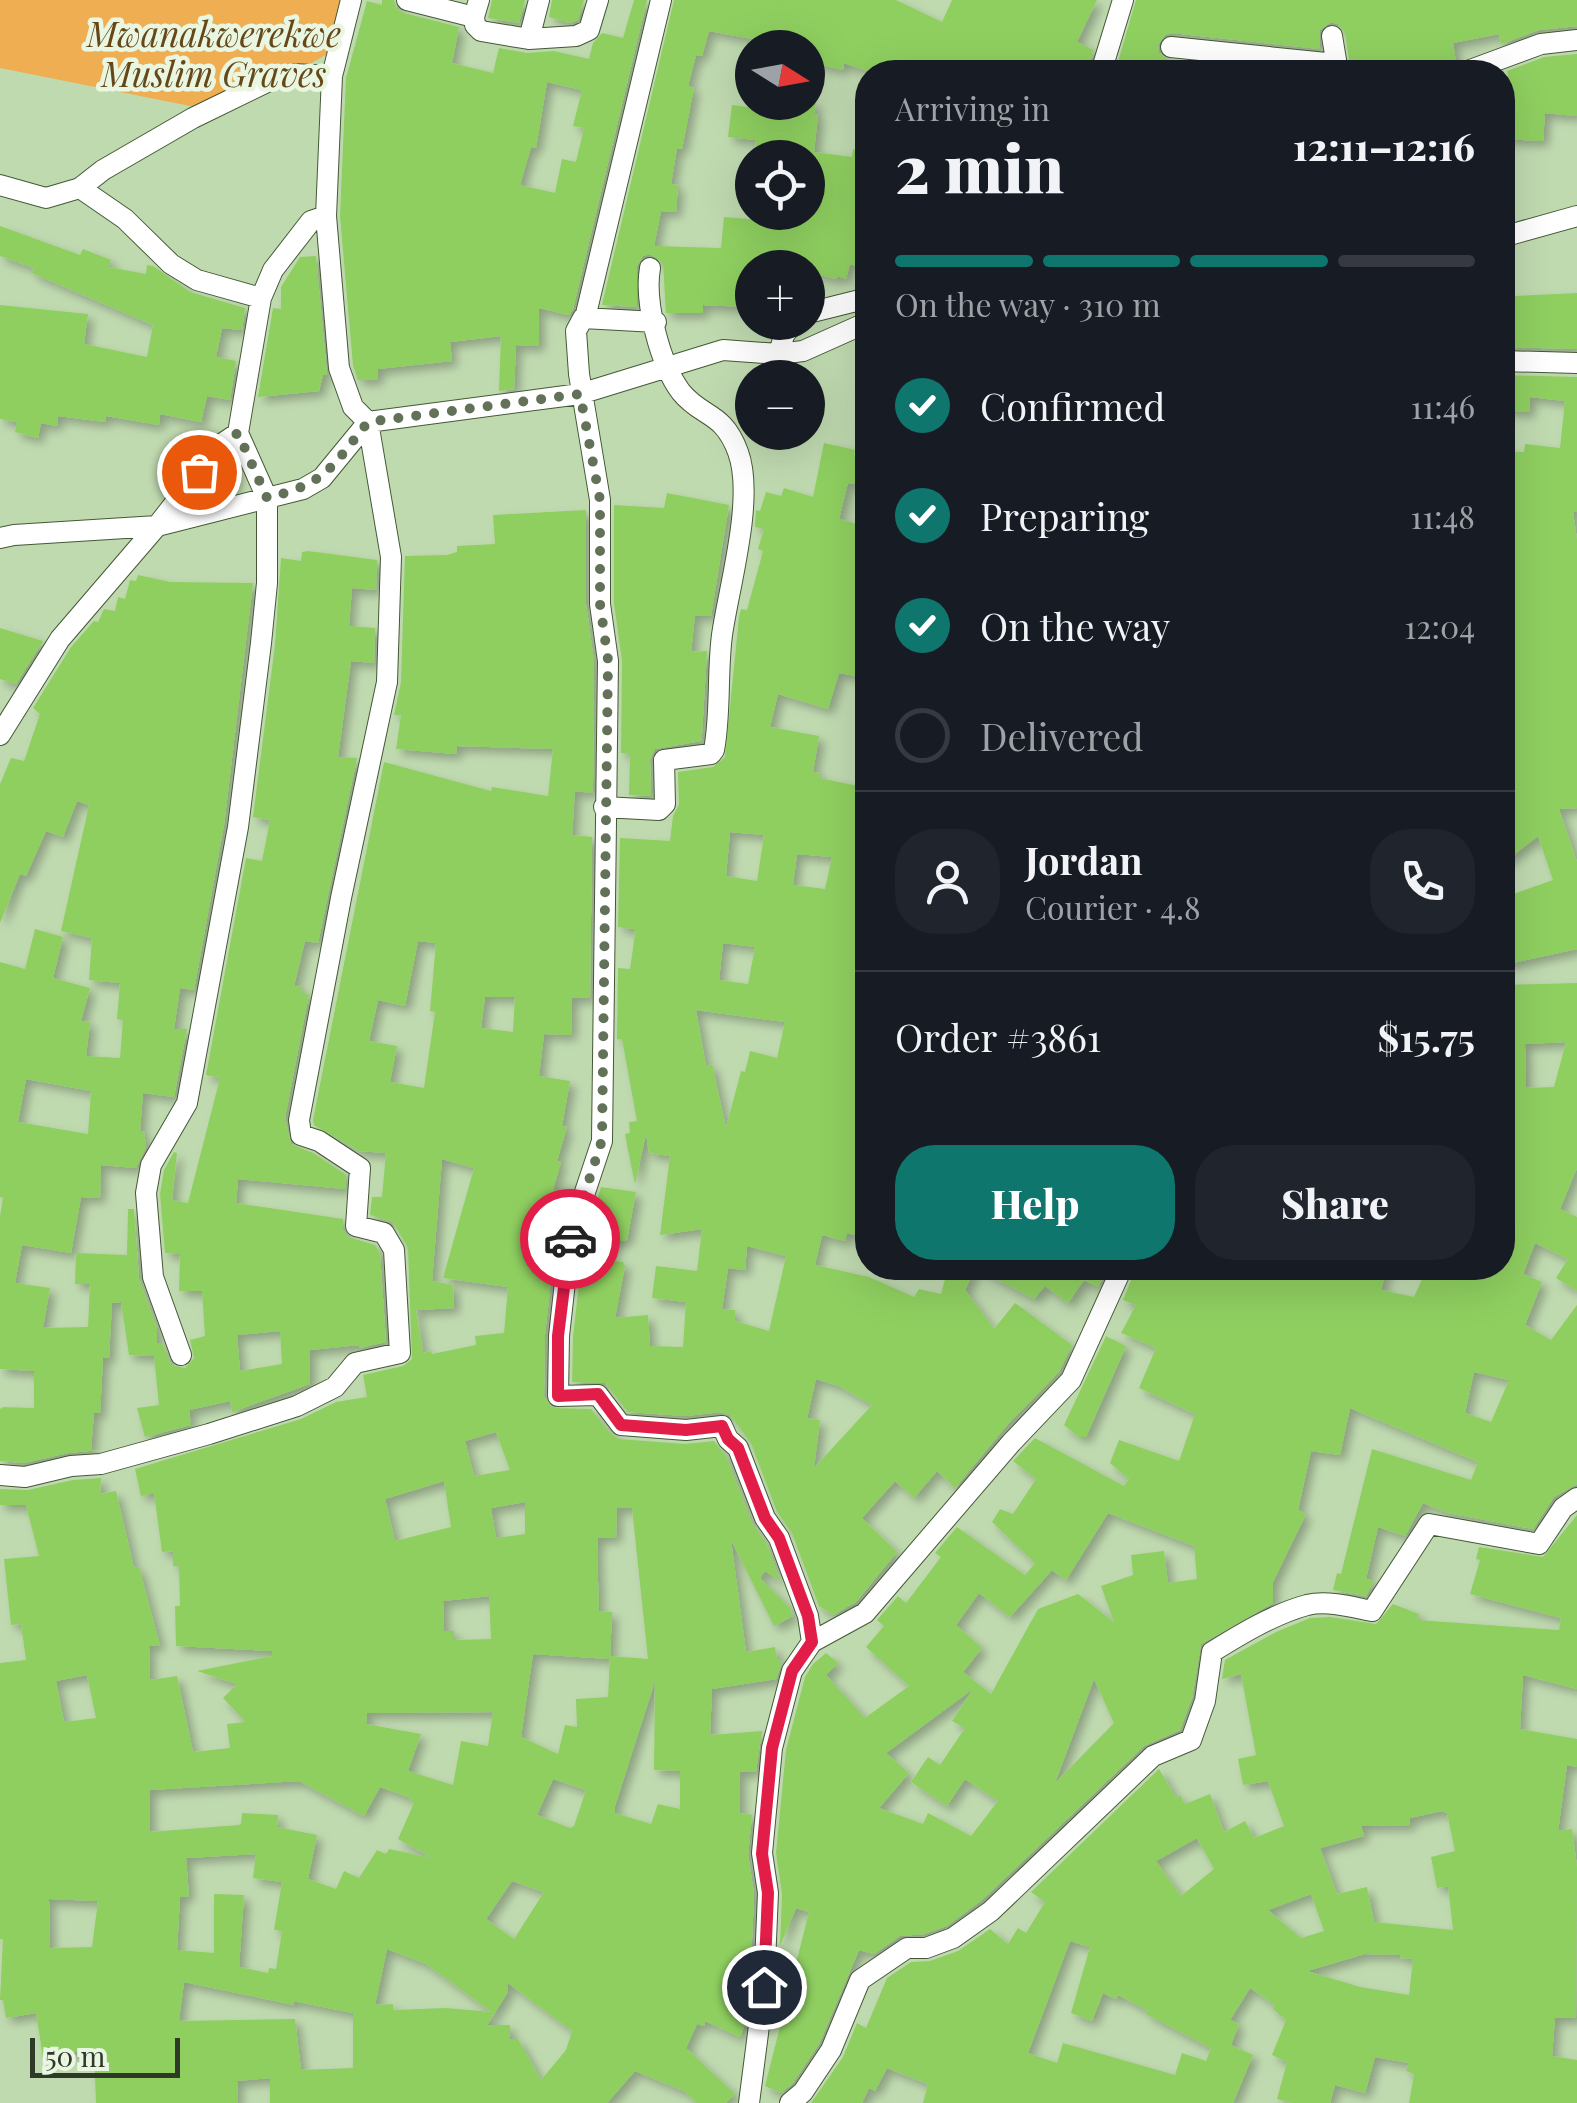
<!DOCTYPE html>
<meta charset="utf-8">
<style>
:root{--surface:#171b24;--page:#20242c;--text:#f1f3f6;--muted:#9ea1a6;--line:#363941;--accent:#0f766e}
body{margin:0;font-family:"Playfair Display",serif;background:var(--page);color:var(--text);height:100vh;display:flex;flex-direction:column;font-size:38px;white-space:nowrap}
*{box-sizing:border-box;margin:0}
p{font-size:32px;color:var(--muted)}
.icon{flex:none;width:55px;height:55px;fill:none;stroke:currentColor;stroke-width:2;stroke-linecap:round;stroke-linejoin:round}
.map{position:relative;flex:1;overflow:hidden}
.side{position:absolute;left:855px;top:60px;width:660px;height:1220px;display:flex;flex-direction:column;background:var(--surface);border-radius:40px;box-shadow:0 10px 40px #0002}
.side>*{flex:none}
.needle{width:65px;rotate:101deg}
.fabs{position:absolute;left:735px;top:30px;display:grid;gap:20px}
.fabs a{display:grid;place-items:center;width:90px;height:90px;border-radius:50%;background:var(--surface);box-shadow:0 10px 40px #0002;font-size:50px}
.scale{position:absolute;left:30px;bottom:25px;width:150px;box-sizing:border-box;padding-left:10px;border:5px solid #2f3928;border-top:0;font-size:28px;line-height:35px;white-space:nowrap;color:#2f3928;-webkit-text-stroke:8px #e9f6e1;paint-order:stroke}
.pin{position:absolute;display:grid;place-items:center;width:85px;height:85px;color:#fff;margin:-42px;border:5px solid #fff;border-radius:50%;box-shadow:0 2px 10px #0007}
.courier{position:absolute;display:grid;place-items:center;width:100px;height:100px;margin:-50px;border:8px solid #e11d48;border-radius:50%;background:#fff;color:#222;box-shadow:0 2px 12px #0007}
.headline em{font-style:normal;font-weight:800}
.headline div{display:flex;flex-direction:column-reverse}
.headline{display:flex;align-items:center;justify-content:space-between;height:170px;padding:0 40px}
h1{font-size:65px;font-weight:800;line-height:75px}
.bar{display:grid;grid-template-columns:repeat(4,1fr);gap:15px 10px;align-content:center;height:120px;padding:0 40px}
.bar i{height:12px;border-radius:8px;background:var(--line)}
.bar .current{background:var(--accent)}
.bar p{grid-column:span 4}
.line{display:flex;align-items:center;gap:25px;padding:0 40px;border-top:2px solid var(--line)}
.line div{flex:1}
.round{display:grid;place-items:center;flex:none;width:105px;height:105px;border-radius:40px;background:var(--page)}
ol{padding:0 40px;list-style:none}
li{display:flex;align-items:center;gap:30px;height:110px}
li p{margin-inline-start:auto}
li .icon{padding:10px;border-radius:50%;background:var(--accent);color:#fff;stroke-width:4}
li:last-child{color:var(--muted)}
li i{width:55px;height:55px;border:5px solid var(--line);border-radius:50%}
.primary-button{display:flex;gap:20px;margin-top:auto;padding:20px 40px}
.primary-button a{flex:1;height:115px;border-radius:40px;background:var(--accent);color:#fff;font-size:40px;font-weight:800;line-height:115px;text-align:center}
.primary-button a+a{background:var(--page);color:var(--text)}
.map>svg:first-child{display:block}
.green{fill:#efae51}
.building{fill:#8fcf60;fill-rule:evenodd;filter:url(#shadow)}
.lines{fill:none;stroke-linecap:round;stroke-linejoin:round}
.street-casing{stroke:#435935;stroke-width:22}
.street{stroke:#fff;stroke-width:20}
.done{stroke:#627158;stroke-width:10;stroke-dasharray:0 18}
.route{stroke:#e11d48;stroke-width:12}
.labels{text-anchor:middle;stroke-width:9;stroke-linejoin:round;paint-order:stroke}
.park-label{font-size:35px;font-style:italic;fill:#664718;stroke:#e9f6e1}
</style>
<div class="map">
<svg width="1577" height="2103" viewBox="0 0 1577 2103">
<defs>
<filter id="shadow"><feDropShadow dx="5.5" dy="5.5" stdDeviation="5" flood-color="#0004"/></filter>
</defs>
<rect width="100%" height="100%" fill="#c0dab0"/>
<path class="green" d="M0 0H341L329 53 225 113 0 68Z"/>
<path class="building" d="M382 0H394L397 9 404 13 459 27 452 63 493 73 499 48 527 53 554 51 589 59 593 43 602 33 623 38 634 0H647L573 309 569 315 539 308V346L516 345 514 389 499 391 501 336 450 342 452 361 378 369V379L358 380 353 365 340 216 346 78 367 1 382 5ZM547 82 582 90 573 126 584 128 576 162 562 159 555 193 520 185 531 147 536 148Z
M492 0H525L519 23 488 18Z
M552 0H584L578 20 570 23 549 17Z
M674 0H896L942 22 952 0H1097L1077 42 1093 50 1088 72H870L844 63 843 70 808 62V48H762L763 41 709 31 702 56 696 55 688 86 694 88 682 149 677 148 671 184 678 185 676 212 661 211 654 246 721 248 724 217 761 220 763 212H808V158H755L756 140 728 137 732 105 755 108 756 102H816L814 114 818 115 814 152 852 157 853 149 868 153V270L850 264 846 279 837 276 836 279 808 272V268H752V305L748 307 703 305V313H666L663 263 650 254 643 256 637 266V307L602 305Z
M1136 0H1577V26L1539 30 1501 44 1499 34 1453 43 1456 62 1452 72H1351L1345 33 1338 24 1331 22 1320 30V49L1172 33 1165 35 1158 45 1159 53 1170 61 1284 72H1115Z
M1577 54V116L1545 113 1543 141 1502 139V77L1508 76 1507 71 1544 57Z
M0 226 80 255 83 249 111 260 108 267 146 274 147 265 153 266 190 292 245 308 242 330 222 328 216 357 236 361 230 400 207 396 201 422 160 414 159 425 106 416 105 422 58 416 57 426 41 423 38 438 15 432 17 422 0 419V305L88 314 84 344 147 357 153 325 32 273 34 268 0 256Z
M316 256 327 375H323L319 391 258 397 273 308 281 309V287L300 257Z
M1577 293V349L1502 347V301H1514V296Z
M1502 375 1577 377V512H1573L1577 540V808L1559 809 1577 862V949L1503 965 1502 898 1553 880 1538 836 1502 864V451L1524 452 1525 444 1560 448 1565 401 1530 397 1529 412 1502 410Z
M824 443 855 450 854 456 868 458V486L848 483 839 519 868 527V678L839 673 828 709 778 694 770 727 819 736 813 772 820 773 819 778 868 788V836L860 866 868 868V1238L847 1233 845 1241 822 1235 815 1265 869 1277 914 1297 919 1289 941 1294 948 1268H1107L1098 1287 1084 1280 1068 1303 1045 1286 1034 1299 976 1268 965 1290 994 1329 1015 1303 1072 1345 1059 1372 1008 1424 955 1488 937 1471 914 1498 895 1481 862 1518 897 1552 856 1602 833 1615 819 1606 792 1533 777 1512 751 1443 730 1415 720 1412 686 1416 628 1412 605 1383 572 1382 573 1337 582 1257 623 1262 625 1266 615 1318 648 1315 650 1346 683 1347 686 1302 652 1298 656 1266 697 1271 702 1229 660 1235 670 1156 649 1153 646 1134 635 1184 628 1150 625 1134 630 1133 629 1122 637 1121 622 1039H617L618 968 630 969 635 934 634 929 618 927 620 838 670 841 673 816 679 804 678 772 713 767 725 757 739 617 741 609 747 610 763 551 758 549 764 529 755 527 756 510 760 511 766 492 781 496 784 488 813 497ZM730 832 764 835 757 881 726 876ZM797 854 832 857 825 889 793 885ZM723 943 755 947 748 984 719 980ZM696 1010 785 1022 777 1058 750 1051 745 1072 741 1071 726 1128 712 1064 706 1066ZM747 1246 786 1256 769 1331 735 1321V1310L722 1309 728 1268 745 1270ZM816 1379 839 1386 872 1405 814 1468 820 1420 807 1418Z
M667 493 729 505 711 616 695 615 691 652 707 651 702 734 701 741 655 749 650 760 651 796 629 795 630 754 621 753 622 661 614 603V505L664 508Z
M586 510V604L594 662 593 785 592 793 575 791 572 835 592 837 590 998H572L571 1035 544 1034 539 1076 570 1081 562 1126 567 1127 557 1161 561 1162 553 1190 570 1194 555 1250 548 1251 554 1254 545 1334 544 1396 552 1408 591 1409 610 1433 619 1439 685 1444 714 1441 726 1456 752 1523 767 1544 780 1581 765 1571 760 1578 790 1608 793 1616 774 1626 731 1540 746 1652 775 1647 777 1659 782 1662 776 1679 712 1689 710 1735 762 1731 756 1771 740 1772V1813L752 1815 748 1855 754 1894 751 1963 740 2000 748 2004 745 2024 740 2037 705 2021 704 2026 697 2024 686 2048 735 2094 726 2103H697L684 2091 635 2071 607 2103H270V2078L237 2081 238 2103H96L94 2049 43 2057 36 2013 6 2018 3 2000H0L3 1939H0V1663L26 1660 21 1624 11 1625 4 1559 39 1556 26 1505H0V1489L28 1490 73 1480 101 1478 100 1494 116 1491 134 1568 139 1567 160 1646 149 1645 150 1680 177 1676 193 1752 230 1748 227 1724 246 1722 223 1698 237 1684 197 1671 272 1656V1651L176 1646 175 1606H180L179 1566H173V1551L162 1552 154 1493 141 1496 135 1469 301 1419 336 1402 367 1397 363 1375 403 1366 412 1359 408 1248 393 1222 370 1215 372 1197H382L386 1153 359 1151 314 1125 313 1120 384 762 491 791 492 787 548 796 553 749 457 746 456 754 396 749 401 715H394L401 682 405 556 447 555 457 552V546L495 544 493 515ZM418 941 436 943 430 1011 435 1012 424 1088 390 1082 397 1046 369 1041 378 1000 405 1006ZM485 997H515L513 1032 481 1028ZM442 1159 474 1168 443 1278 508 1287 504 1333 475 1336 476 1345 432 1354 431 1351 423 1353 416 1310 454 1308 453 1285 432 1281ZM496 1432 510 1470 474 1476 465 1441ZM444 1481 451 1527 395 1541 385 1499ZM525 1502V1534L496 1538 491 1508ZM617 1508H632L648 1659 610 1656 608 1697 576 1699 577 1727 565 1725 558 1754 521 1737 533 1654 610 1659 612 1612 599 1611 597 1552 598 1538 616 1537ZM489 1596 491 1639 454 1640V1631H444L443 1601ZM87 1675 96 1718 64 1722 56 1681ZM655 1681 654 1770 680 1771V1809L658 1804 651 1824 615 1813V1806ZM493 1712 488 1746 461 1741 453 1785 408 1771 421 1734 366 1724 367 1713ZM553 1779 586 1790 574 1826 570 1828 537 1815ZM299 1781 364 1816 380 1787 411 1798 410 1802 414 1803 398 1839 432 1858 389 1849 386 1854 377 1850 359 1878 344 1871 336 1889 308 1879 317 1835 277 1827 278 1815 242 1813 241 1824 238 1825 150 1832V1790ZM256 1854 253 1878 282 1882 274 1930 282 1931 276 1969 269 1968 268 1973 239 1967 244 1895 214 1894V1953L177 1950 180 1897 189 1896 186 1858ZM512 1881 544 1892 514 1939 486 1919ZM49 1899 98 1901 92 1947 50 1948ZM387 1949 426 1964 492 2012 446 2008 393 2010V2004L375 2005ZM184 1982 294 2005 293 2001 353 2013V2068L301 2070 295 2019 179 2021ZM508 1983 572 2031 566 2050 541 2080 518 2039H510V2025H487L508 1992Z
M308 551 377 560 376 590 352 588 349 626 375 628 374 663 351 661 338 757 357 758 318 943 305 941 294 986 302 987 301 993 309 994 285 1118 291 1144 313 1153 346 1175 345 1189 238 1179 236 1203 343 1219V1230L348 1237 375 1245 380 1254 386 1342 359 1348V1345L310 1350V1384L232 1412 230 1401 189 1410 191 1425 145 1437 137 1408 159 1405 154 1356 129 1355 121 1302 112 1303 109 1358H103L100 1413H94L91 1450H99L68 1453 24 1463 0 1461V1409L3 1407 34 1408V1371L0 1369V1216L3 1198 0 1197V962L25 969 35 929 63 937 53 978 90 988 81 1021 90 1022 86 1056 120 1058 123 1020 117 1019 120 983 89 980 92 938 61 931 89 805 77 801 63 837 46 831 26 876 20 874 0 923V784L11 758 24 761 40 714 33 708 71 647 94 621 98 622 104 609 115 611 118 597 125 599 130 580 136 581 138 575 170 582 253 583 224 825 194 990 180 988 174 1029H187L174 1097 143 1093 140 1131 144 1132 146 1147 136 1168 101 1165 100 1198 81 1197 71 1253 22 1245 15 1283 50 1288 43 1328 88 1327 90 1284H75L76 1253 127 1255 128 1209H134L139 1279 157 1328V1343H162L171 1365 185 1368 194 1358 190 1340 205 1336 202 1291H179L180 1254 165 1253 160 1194 164 1170 174 1152 177 1153 172 1200 188 1203 220 1078 206 1075 246 858 262 861 270 820 253 817 275 645 281 558 301 561 302 552ZM26 1079 91 1091 88 1134 18 1122ZM280 1331 282 1364 240 1371 237 1335Z
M0 628 43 641 16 684 0 679Z
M1577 983V1168L1560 1209 1577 1217V1291L1556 1278 1568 1259 1535 1243 1523 1274 1542 1282 1525 1325 1551 1340 1577 1305V1484L1554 1497 1533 1529 1448 1513 1423 1503 1405 1536 1378 1527 1366 1579 1374 1581 1366 1596 1333 1590 1337 1573 1341 1574 1372 1449 1471 1480 1478 1462 1350 1408 1340 1455 1311 1451 1298 1510 1306 1514 1273 1582V1603L1201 1644 1192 1698 1180 1730 1144 1746 982 1900 947 1926 924 1934 900 1936 874 1954 859 1950 819 2044 793 2083 781 2093 765 2086 809 1912 796 1908 780 1946 782 1894 776 1853 786 1750 805 1677 813 1664 826 1653 838 1663 826 1675 865 1718 909 1686 866 1647 884 1626 877 1620 898 1596 906 1603 941 1557 935 1553 957 1527 1025 1575 1035 1563 992 1522 1000 1509 1013 1514 1036 1479 1013 1461 1035 1438 1124 1486 1129 1479 1110 1463 1119 1440 1179 1461 1195 1414 1139 1388 1156 1348 1121 1333 1136 1305 1123 1300 1136 1268H1387L1381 1290 1414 1297 1427 1268H1483L1495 1272 1497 1268H1502L1504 985ZM1566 1042 1554 1087 1526 1088 1525 1044ZM1474 1372 1509 1380 1491 1422 1465 1413ZM1108 1513 1197 1547H1194L1197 1579 1168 1583 1164 1551 1131 1555 1133 1575 1101 1586 1114 1622 1078 1594 1038 1609 991 1694 963 1672 982 1648 956 1625 979 1593 1010 1617 1052 1570 1066 1580ZM1094 1679 1114 1723 1055 1783ZM973 1689 952 1721 965 1728 940 1765 928 1757 911 1782 947 1806 965 1779 998 1801 971 1836 928 1813 923 1824 879 1808 909 1773 886 1753Z
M601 1187 636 1192 627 1240 583 1246Z
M1106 1336 1126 1346 1086 1437H1079L1064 1425Z
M1577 1515V1689L1523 1675 1520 1729 1577 1739V1767L1567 1765 1558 1831 1572 1829 1577 1867 1576 2018H1555L1552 2056 1577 2060V2103H1409L1414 2074 1406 2071 1409 2063 1375 2057 1365 2093 1335 2085 1330 2103H1291L1277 2099 1287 2062 1272 2055 1286 2020 1273 2009 1275 2005 1250 1988 1230 2020 1239 2024 1231 2045 1253 2055 1233 2103H923L928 2084 887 2068 875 2091 869 2088 862 2103H811L843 2057 857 2023 866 2028 887 1978 911 1962 930 1961 958 1951 990 1929 1008 1944 1018 1928 1026 1933 1045 1902 1031 1892 1159 1769 1176 1798 1180 1795 1185 1804 1210 1794 1224 1832 1245 1821 1254 1838 1284 1826 1268 1781 1243 1785 1238 1759 1256 1755 1241 1674 1222 1679 1225 1660 1276 1632 1310 1618 1330 1617 1376 1624 1393 1604 1419 1614 1417 1620 1559 1630 1561 1618 1470 1594 1480 1560 1476 1559 1479 1547 1543 1557ZM1442 1811 1447 1813 1455 1851 1431 1857 1437 1888 1448 1886 1453 1930 1374 1922 1367 1887 1337 1894 1320 1848 1364 1836 1361 1826 1410 1825V1818ZM1197 1838 1214 1869 1181 1896 1156 1861ZM1311 1894 1324 1931 1301 1938 1268 1910ZM1070 1941 1090 1947 1071 2013 1092 2021 1103 1993 1116 1999 1118 1995 1147 2010 1146 2014 1211 2048 1206 2061 1182 2053 1175 2075 1063 2043 1057 2063 1028 2053ZM1365 1954 1401 1955 1400 1958 1413 1959 1409 1995 1360 1987 1307 1971Z"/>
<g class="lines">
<g class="street-casing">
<path id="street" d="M407 0 474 17 479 0
M474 17 475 25 481 31 529 39 576 36 589 30 598 0
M1332 36 1338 72
M529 39 539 0
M1171 47 1336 64
M1101 72 1123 0
M1465 72 1541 44 1577 40
M0 185 46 198 80 188 103 170 193 118 273 79 293 74 332 76
M80 188 125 219 171 264 197 280 261 298
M1502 237 1577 216
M808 313 868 298
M585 318 661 0
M656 322 583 318 576 331 579 374 600 500V604L608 661 602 1141 570 1237 559 1336 558 1396 598 1395 621 1425 686 1430 722 1426 728 1439 738 1448 765 1518 779 1538 808 1616 812 1642
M779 354 784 335 795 322
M1502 361 1577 363
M0 538 14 535 157 526 303 489 322 478 368 422 580 394 723 350 779 354 803 351 868 322
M0 735 60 639 157 526 220 445 238 433 261 298 273 270 311 221 326 216
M604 807 659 810 665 804 664 760 711 754 714 750C721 713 717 673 722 635 729 586 755 498 738 452 723 411 702 418 681 392 660 364 644 302 650 268
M181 1355 153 1277 146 1193 151 1165 187 1103 238 827 261 643 267 583V498L238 433
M0 1475 25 1477 71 1466 101 1464 209 1434 297 1406 335 1387 355 1363 400 1353 394 1250 384 1233 356 1226 360 1168 319 1141 301 1135 299 1120 341 898 387 682 391 557 368 422 353 407 339 368 326 216 332 76 351 0
M749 2103 764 1987 768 1893 762 1853 772 1748 792 1671 812 1642 865 1613 1011 1443 1071 1380 1122 1268
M790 2103 803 2092 831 2050 860 1980 907 1948H926L953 1938 991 1911 1153 1756 1191 1740 1205 1701 1212 1652C1241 1634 1274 1614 1307 1605 1328 1600 1352 1607 1372 1611L1429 1524 1539 1544 1563 1508 1577 1498"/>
</g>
<use href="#street" class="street"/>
</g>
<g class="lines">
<path class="done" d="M199 472 220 445 238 433 267 498C327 483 331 468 368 422L580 394 600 500V604L608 660 602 1140 570 1239"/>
<path class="route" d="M570 1239 558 1336V1396L598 1394 621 1425 686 1430 722 1426 728 1439 738 1448 765 1518 779 1538 808 1616 812 1642 792 1671 772 1748 762 1854 768 1893 764 1987"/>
</g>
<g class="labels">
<g class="park-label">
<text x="214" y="47">Mwanakwerekwe<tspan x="214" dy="40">Muslim Graves</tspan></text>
</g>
</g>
</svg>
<div class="fabs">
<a><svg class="needle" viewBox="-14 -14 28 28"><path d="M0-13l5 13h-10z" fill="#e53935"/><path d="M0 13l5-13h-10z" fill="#9ea1a6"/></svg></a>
<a><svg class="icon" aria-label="locate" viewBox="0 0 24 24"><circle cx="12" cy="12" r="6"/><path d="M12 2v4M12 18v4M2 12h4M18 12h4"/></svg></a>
<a>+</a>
<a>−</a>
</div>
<div class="scale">50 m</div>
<div class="pin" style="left:199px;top:472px;background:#ea580c"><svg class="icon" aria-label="bag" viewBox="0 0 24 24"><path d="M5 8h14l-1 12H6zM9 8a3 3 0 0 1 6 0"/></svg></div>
<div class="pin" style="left:764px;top:1987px;background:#1f2937"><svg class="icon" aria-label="home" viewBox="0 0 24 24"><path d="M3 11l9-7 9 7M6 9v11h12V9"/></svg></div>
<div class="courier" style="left:570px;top:1239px"><svg class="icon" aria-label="car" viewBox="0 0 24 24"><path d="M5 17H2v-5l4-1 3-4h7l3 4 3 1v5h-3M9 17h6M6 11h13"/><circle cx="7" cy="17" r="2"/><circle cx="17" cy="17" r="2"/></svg></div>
<section class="side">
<div class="headline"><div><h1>2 min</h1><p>Arriving in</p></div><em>12:11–12:16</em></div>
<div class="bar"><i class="current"></i><i class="current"></i><i class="current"></i><i></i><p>On the way · 310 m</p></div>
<ol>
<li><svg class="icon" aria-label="check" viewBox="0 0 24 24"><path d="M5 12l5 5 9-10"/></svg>Confirmed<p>11:46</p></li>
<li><svg class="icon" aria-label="check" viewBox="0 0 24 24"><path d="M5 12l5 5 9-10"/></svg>Preparing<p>11:48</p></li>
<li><svg class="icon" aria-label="check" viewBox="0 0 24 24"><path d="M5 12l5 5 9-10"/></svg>On the way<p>12:04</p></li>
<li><i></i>Delivered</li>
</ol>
<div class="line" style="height:180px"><a class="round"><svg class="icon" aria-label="person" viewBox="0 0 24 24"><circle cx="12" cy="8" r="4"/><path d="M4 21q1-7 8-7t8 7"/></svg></a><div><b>Jordan</b><p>Courier · 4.8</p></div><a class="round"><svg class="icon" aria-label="phone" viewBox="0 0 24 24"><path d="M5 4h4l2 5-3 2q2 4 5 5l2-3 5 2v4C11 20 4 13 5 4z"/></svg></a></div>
<div class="line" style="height:130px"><div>Order #3861</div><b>$15.75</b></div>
<div class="primary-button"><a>Help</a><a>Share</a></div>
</section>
</div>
